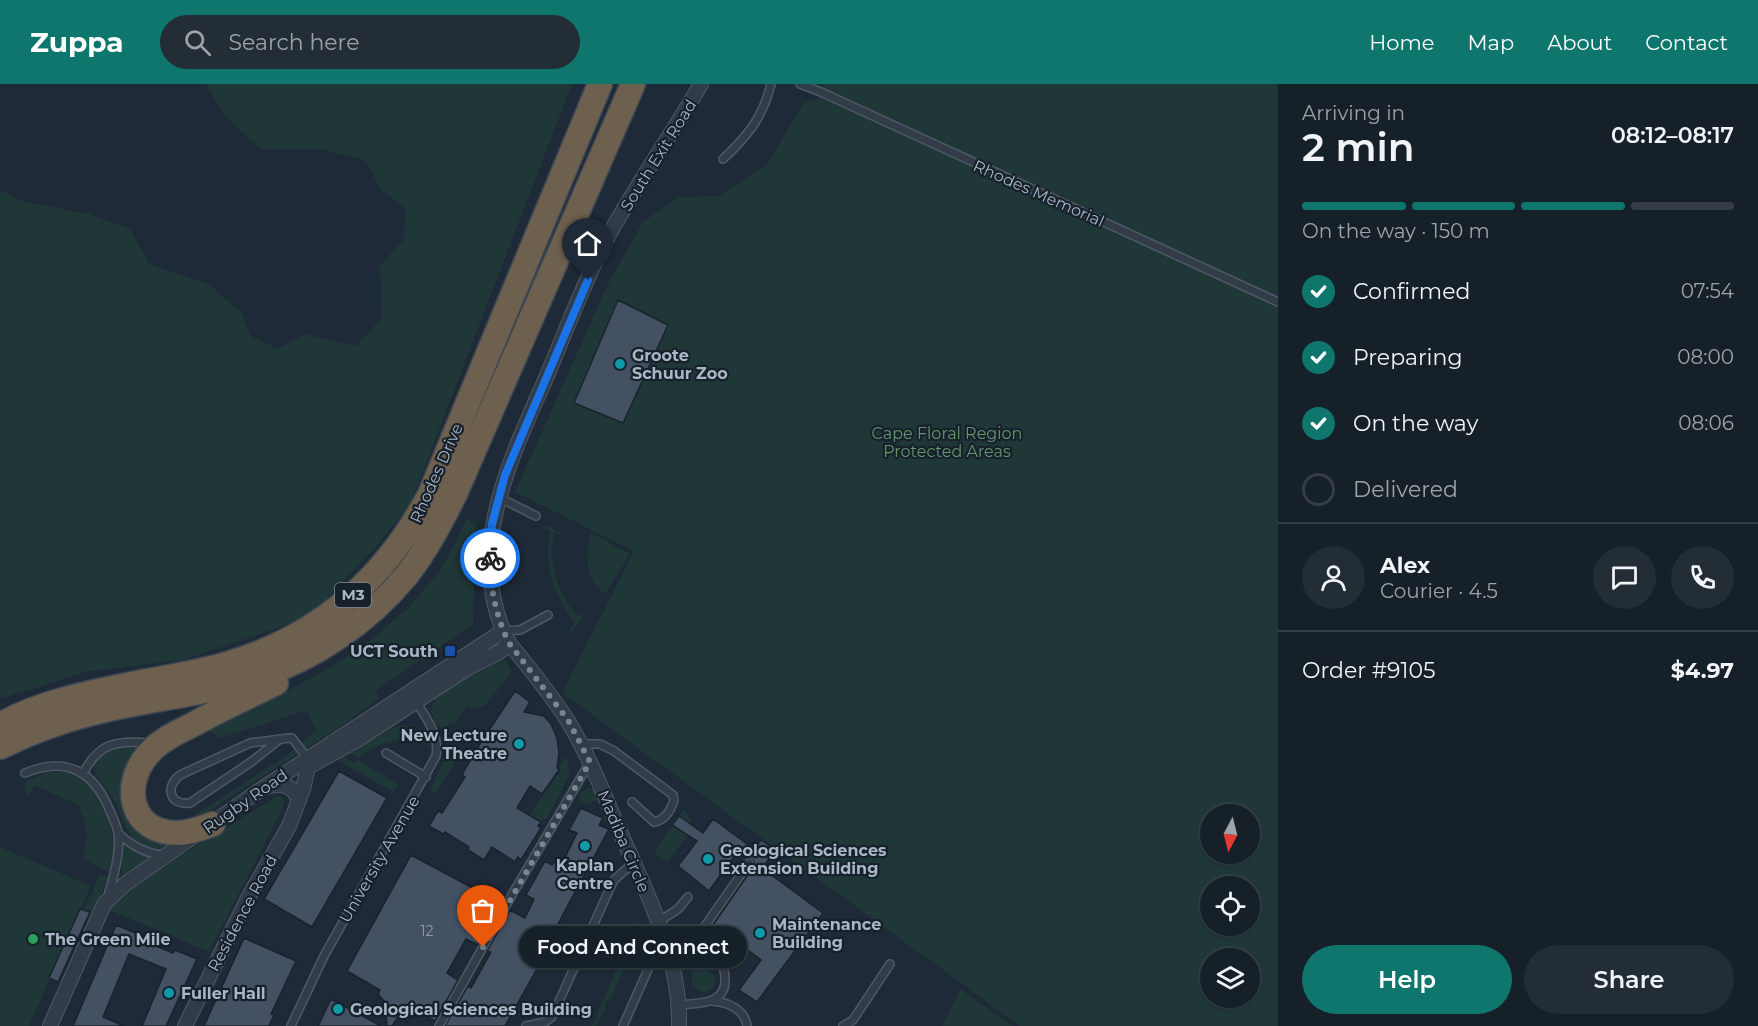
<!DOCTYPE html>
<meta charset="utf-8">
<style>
:root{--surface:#162029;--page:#232d35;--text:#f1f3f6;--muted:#9ea3a8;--line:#353e46;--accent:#0f766e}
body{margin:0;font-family:Montserrat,sans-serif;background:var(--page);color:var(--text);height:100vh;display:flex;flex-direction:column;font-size:22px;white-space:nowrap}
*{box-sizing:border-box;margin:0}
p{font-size:20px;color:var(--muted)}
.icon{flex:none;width:33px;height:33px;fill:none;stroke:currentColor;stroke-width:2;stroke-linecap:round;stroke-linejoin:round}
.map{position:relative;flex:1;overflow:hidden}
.side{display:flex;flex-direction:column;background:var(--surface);width:480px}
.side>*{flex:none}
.needle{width:39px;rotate:187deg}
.buttons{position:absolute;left:1200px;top:720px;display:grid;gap:12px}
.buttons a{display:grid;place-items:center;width:60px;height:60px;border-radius:50%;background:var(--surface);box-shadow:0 2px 4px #0004,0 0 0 2px var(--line);font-size:30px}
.pin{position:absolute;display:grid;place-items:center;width:51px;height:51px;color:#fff;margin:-62px -26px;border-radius:50% 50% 50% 0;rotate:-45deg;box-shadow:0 0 6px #0007}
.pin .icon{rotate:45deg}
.courier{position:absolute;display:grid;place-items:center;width:60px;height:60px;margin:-30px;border:4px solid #1a73e8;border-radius:50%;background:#fff;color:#222;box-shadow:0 2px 8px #0007}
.bubble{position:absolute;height:42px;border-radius:21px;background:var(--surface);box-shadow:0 2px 4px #0004,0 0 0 2px var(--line);font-size:20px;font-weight:600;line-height:42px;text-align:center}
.overview em{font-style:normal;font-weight:600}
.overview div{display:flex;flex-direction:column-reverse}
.overview{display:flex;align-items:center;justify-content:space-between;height:102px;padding:0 24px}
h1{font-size:39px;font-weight:600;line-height:45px}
.bar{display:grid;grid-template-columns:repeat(4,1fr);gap:9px 6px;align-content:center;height:72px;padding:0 24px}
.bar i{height:8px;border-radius:4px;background:var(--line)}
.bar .active{background:var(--accent)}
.bar p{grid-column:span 4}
.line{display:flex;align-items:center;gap:15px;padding:0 24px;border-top:2px solid var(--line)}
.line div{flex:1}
.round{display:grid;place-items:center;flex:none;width:63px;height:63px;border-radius:32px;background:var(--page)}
ol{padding:0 24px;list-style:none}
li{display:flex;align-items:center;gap:18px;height:66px}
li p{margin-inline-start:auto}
li .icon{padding:6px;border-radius:50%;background:var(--accent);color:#fff;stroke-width:4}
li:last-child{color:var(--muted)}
li i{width:33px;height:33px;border:3px solid var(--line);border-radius:50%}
.button{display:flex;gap:12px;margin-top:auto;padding:12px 24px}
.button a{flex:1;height:69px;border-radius:36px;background:var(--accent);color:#fff;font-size:24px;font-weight:600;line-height:69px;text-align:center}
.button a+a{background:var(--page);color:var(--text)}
header{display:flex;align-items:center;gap:36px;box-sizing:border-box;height:84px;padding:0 30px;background:var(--accent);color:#fff}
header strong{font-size:28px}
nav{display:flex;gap:33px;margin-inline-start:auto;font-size:21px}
.search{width:420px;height:54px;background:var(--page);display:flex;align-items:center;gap:15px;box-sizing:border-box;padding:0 21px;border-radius:33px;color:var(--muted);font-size:22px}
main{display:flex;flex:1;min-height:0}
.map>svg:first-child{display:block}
.green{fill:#203738;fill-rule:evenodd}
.building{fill:#435162;stroke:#19232e;stroke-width:1.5}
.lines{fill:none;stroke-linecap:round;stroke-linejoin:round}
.lane-casing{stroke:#4f5966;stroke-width:10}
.street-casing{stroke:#4f5966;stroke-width:16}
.highway-casing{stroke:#3c4652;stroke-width:27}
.lane{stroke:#313c48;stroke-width:7}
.street{stroke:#313c48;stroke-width:14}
.highway{stroke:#6e604e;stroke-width:24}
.done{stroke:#7a8593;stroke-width:6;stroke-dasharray:0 10.8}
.route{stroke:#1a73e8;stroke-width:8}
.culture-dot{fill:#0f9aa8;stroke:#17212c;stroke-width:2}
.transit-dot{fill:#1a4fb4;stroke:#17212c;stroke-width:2}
.leisure-dot{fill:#2e9e5b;stroke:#17212c;stroke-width:2}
.labels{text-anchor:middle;stroke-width:4.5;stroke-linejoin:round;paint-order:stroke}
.number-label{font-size:14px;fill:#919dac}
.shield{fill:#17212c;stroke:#7f8997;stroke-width:1.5}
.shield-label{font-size:15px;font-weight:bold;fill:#abb6c5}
.street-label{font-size:16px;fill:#abb6c5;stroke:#17212c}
.poi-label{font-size:16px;font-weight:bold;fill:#abb6c5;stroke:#17212c;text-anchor:start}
.park-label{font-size:16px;fill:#62966b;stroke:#17212c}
</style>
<header>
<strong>Zuppa</strong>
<div class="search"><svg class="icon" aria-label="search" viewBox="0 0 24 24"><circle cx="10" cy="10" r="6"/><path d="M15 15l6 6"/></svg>Search here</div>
<nav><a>Home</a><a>Map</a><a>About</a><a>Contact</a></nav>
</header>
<main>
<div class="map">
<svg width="1278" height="942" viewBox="0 0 1278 942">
<rect width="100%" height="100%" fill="#1e2a37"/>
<path class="green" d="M208 0H572L410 421 373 466 310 533 183 576 85 588 0 615V106L21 117 89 130 130 145 149 180 208 200 241 228 251 252 278 265 304 250 356 262 382 234 380 181 404 156 405 123 380 105 366 77 320 65H260L225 31 207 3Z
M824 0H1278V942H1020L562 609 634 467 515 408 608 200 643 138 679 113 719 112 767 80 804 19 817 15ZM1210 730H1250V770H1210ZM1210 802H1250V842H1210ZM1210 874H1250V914H1210Z
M467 435 476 439 473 540 375 607 379 614 344 640 305 665 301 659 317 646 306 626 220 654 206 645C291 608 384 564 439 487 450 471 458 452 467 435Z
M544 442H548L566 452 554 449C548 481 557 509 578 533L584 529 585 531 571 548 569 546 575 539C553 511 543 482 550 447L542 444Z
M591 449 630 470 605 510C585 497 585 470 591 449Z
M501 574 505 576 512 588 485 621 471 625 467 621 455 640 450 639 445 647 436 641C435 637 432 632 432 628 430 602 482 584 501 574Z
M405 641C417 644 430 651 430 666 416 645 374 660 359 674L348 669 397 642Z
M124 663 141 665 128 700 175 755 168 764C125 769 128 740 112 713 108 706 102 700 98 694 84 672 108 664 124 663Z
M295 664 299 669 188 740 179 739 190 734 283 674Z
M445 668 457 675 436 709 430 706 444 677Z
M344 672 354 679 359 676 399 701 393 708 339 677Z
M565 673 568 676V686L571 688 546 736 544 734 541 739 529 731 561 686 559 684Z
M48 688C54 688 61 687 67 689 96 696 114 737 114 765 114 773 112 781 110 789L83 775C88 754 88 740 78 721L34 701 29 713 25 709 26 697Z
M589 703 593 705 599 715 587 721 578 715 581 709Z
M278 712 284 714V722L209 868 107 825 126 805Z
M684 725 691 735 692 746 667 778 654 768 672 741 681 747 688 738 679 732Z
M124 762 138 769 155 774 122 793 123 763Z
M0 763 91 802 29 942H0Z
M100 790 108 794 93 830 84 826Z
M639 832 632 866 610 915 605 919V927L595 942H592Z
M689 840 697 846 692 856 700 884 716 891 714 903C707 911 698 909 692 901Z
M960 905 1013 942H943Z"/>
<path class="building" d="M618 216 668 241 623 339 574 319Z
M515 607 530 618 524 628 544 632 551 640 557 654 559 669 557 684 559 686 542 710 530 702 517 724 541 738 538 742 541 744 521 776 518 773 515 778 492 763 484 776 468 766 469 763 445 748 443 750 429 742 438 727 442 729 465 693 462 691 476 666Z
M339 687 387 714 312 843 264 815Z
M581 724 603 734 599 741 609 745 553 849 556 851 505 942H445L468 902 471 904 491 868 487 867 510 826 525 834 534 815 526 811 545 777 552 781 555 777 562 780 577 749 569 746Z
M679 732 703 749 713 735 754 765 761 756 776 766 762 784 823 829 757 918 739 906 761 876 734 856 724 867 708 855 717 844 713 841 754 782V777L738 767 709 807 678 782 697 757 672 741Z
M411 771 501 819 478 861 466 855 447 889 458 896 435 937 414 926 407 938 403 925 392 942H387L385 918 378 910 380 906 347 887Z
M80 825 90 828 58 898 49 894Z
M116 841 138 850 137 854 173 869 175 866 197 875 166 942H142L166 885 129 870 103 933 124 942H73Z
M244 854 296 877 271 930 274 931 269 942H204Z
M331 915 381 942H318Z"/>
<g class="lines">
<g class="lane-casing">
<path id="lane" d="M800 0 821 8 1278 218
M723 75C747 53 763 33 771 0
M498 413 536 432
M503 547 520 546 548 531
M280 655 251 678 190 719C169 722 165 702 180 691L250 659 289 654H292L308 675
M582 660H600L614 667 673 711 674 716C671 726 665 736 654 738L632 718
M386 669 426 693
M25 689C66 672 94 687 110 727 113 734 117 742 118 749 121 768 113 796 107 814
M83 690C98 658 118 656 151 659
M119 750C132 762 146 770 164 771
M658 838 678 825 688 813
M712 917C727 918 745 925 747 942
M679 921C697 919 724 921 725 898 726 867 702 869 700 849L749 779
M291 942 324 872 436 672C440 651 425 632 415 616
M439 942 513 809 590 678
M526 942 545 938 552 933 610 804 614 796 634 778
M623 942 662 854
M843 942 853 936 890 880"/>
</g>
<g class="street-casing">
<path id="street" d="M267 703C282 698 292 701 299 716
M50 942 101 827 105 819 125 800 263 704 503 547
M185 942 248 814 289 742 303 705 308 683 357 656 466 585 501 567 509 559
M679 942C681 872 645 806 618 743 603 708 589 672 569 639 552 611 530 585 509 559 463 470 510 376 546 294 565 249 582 203 604 160 633 105 670 54 701 0"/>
</g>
<g class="highway-casing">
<path id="highway" d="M0 641C44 616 98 607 147 597 174 592 201 588 227 580 319 553 386 494 430 410L600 0
M0 663C29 649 58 638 89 630 145 615 203 611 258 593 315 574 368 538 406 492 426 467 441 438 455 410L633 0
M213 740C202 744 190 749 178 749 130 749 121 702 148 670 160 656 178 648 194 640 221 625 248 613 276 599"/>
</g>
<use href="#lane" class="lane"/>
<use href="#street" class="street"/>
<use href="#highway" class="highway"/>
</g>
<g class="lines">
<path class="done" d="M483 863 590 678 568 636 509 559C496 533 490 503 490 474"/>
<path class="route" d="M490 474 492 440 505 391 588 196"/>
</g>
<g class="culture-dot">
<circle cx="620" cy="280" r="6"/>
<circle cx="519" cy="660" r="6"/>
<circle cx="585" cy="762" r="6"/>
<circle cx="708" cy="775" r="6"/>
<circle cx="760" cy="849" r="6"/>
<circle cx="169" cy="909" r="6"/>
<circle cx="338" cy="925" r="6"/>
</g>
<rect class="transit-dot" x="444" y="561" width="12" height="12" rx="3"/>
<circle class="leisure-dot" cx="33" cy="855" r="6"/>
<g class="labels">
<g class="number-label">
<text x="427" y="852">12</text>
</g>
<rect class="shield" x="335" y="499" width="36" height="24" rx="4.5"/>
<g class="shield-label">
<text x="353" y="516">M3</text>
</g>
<g class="street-label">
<text transform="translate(658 71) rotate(-58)" y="6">South Exit Road</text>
<text transform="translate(1039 109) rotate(24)" y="6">Rhodes Memorial</text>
<text transform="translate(436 389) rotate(-66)" y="6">Rhodes Drive</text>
<text transform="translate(245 717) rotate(-35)" y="6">Rugby Road</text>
<text transform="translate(624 757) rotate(67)" y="6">Madiba Circle</text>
<text transform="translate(379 775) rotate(-60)" y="6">University Avenue</text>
<text transform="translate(242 829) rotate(-62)" y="6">Residence Road</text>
</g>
<g class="poi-label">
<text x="632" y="277">Groote<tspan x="632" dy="18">Schuur Zoo</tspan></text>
<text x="438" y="573" text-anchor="end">UCT South</text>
<text x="507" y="657" text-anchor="end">New Lecture<tspan x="507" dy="18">Theatre</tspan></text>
<text x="720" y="772">Geological Sciences<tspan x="720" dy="18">Extension Building</tspan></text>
<text x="585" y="787" text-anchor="middle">Kaplan<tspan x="585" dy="18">Centre</tspan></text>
<text x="772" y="846">Maintenance<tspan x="772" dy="18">Building</tspan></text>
<text x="45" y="861">The Green Mile</text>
<text x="181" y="915">Fuller Hall</text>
<text x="350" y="931">Geological Sciences Building</text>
</g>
<g class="park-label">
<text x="947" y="355">Cape Floral Region<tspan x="947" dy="18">Protected Areas</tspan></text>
</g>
</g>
</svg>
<div class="buttons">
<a><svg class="needle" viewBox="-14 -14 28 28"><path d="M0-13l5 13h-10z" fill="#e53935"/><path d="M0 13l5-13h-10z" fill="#9ea3a8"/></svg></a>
<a><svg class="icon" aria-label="locate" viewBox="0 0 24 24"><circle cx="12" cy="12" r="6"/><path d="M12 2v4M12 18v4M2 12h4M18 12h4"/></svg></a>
<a><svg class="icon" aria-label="layers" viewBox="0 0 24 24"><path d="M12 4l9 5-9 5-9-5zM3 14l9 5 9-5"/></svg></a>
</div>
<div class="pin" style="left:483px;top:863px;background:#ea580c"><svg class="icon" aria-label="bag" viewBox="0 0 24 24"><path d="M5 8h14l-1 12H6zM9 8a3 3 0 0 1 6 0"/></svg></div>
<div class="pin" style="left:588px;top:196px;background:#1f2937"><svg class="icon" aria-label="home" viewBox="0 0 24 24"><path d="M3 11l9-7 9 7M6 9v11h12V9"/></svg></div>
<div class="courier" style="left:490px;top:474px"><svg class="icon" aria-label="bike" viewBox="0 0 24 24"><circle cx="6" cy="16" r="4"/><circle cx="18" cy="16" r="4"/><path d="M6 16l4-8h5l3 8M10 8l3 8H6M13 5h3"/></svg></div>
<div class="bubble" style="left:519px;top:842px;width:228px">Food And Connect</div>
</div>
<section class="side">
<div class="overview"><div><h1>2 min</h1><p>Arriving in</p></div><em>08:12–08:17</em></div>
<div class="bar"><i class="active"></i><i class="active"></i><i class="active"></i><i></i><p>On the way · 150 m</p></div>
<ol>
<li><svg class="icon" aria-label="check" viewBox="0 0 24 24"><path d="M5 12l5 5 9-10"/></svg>Confirmed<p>07:54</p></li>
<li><svg class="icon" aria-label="check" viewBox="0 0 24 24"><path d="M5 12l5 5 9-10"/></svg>Preparing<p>08:00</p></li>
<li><svg class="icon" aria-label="check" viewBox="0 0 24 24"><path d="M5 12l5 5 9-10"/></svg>On the way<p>08:06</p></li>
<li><i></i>Delivered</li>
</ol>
<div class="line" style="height:108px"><a class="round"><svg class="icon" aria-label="person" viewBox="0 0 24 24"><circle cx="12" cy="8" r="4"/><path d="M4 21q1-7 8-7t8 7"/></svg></a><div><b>Alex</b><p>Courier · 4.5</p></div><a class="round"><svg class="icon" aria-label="chat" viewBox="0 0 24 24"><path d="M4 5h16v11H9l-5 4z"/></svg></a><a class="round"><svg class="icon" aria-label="phone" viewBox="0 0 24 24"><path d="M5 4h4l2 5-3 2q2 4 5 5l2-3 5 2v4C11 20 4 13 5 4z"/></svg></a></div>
<div class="line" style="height:78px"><div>Order #9105</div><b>$4.97</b></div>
<div class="button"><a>Help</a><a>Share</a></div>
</section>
</main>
